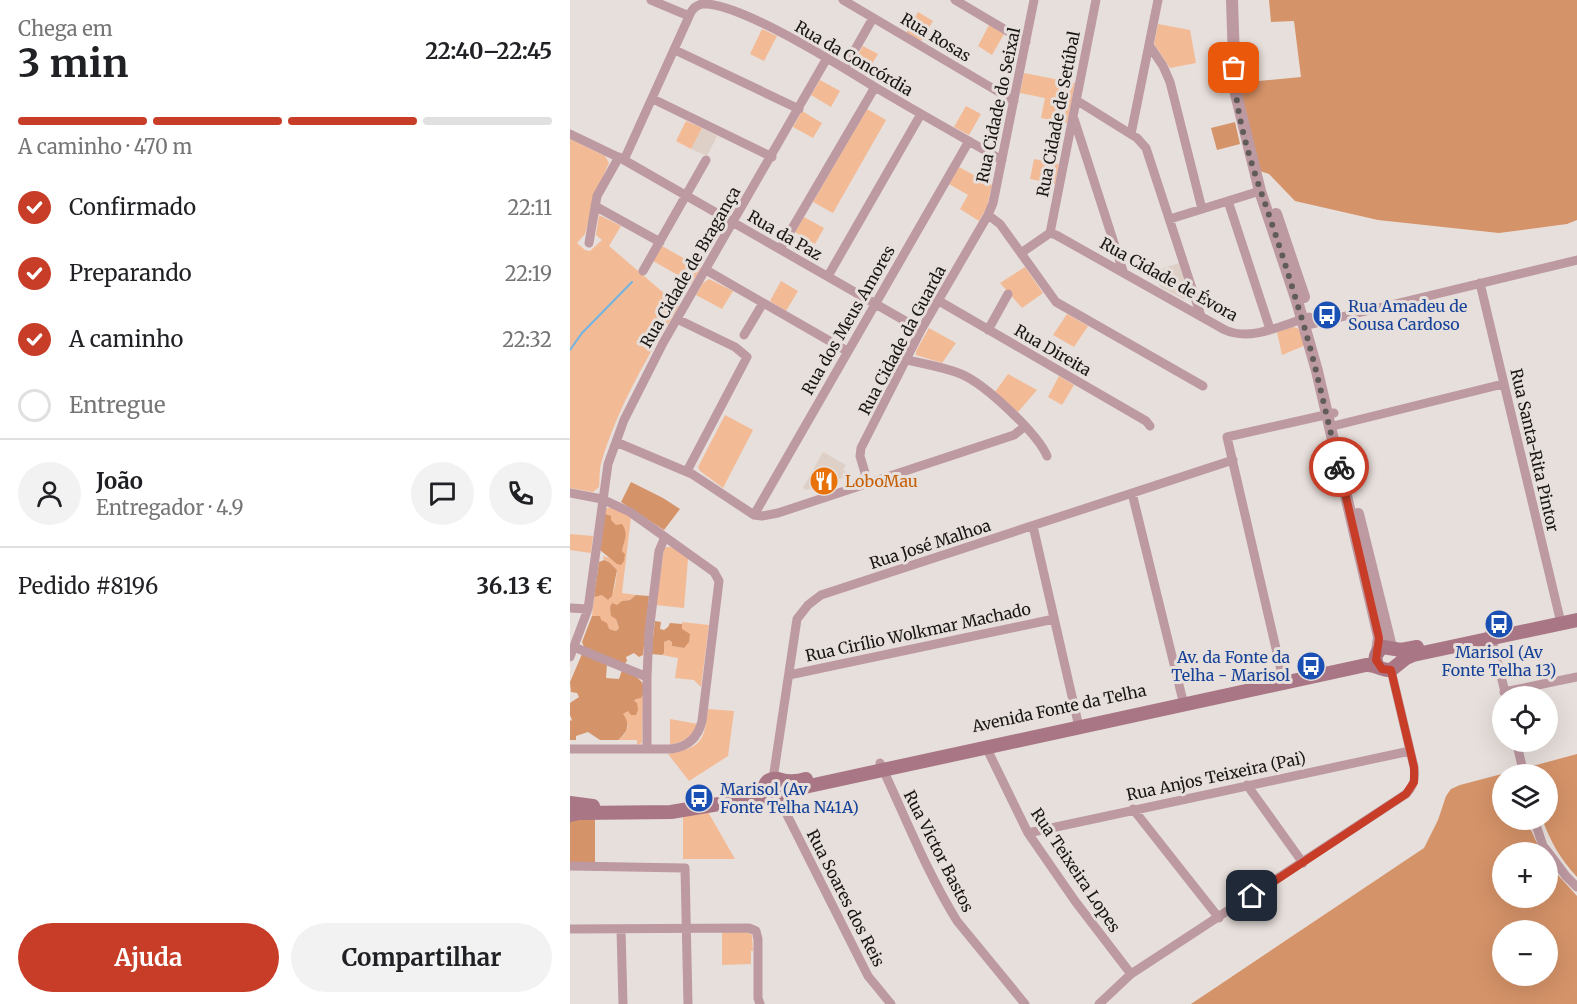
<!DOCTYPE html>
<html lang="pt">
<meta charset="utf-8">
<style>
:root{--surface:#fff;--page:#f2f2f2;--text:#202124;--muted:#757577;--line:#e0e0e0;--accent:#c83d27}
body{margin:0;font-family:Merriweather,serif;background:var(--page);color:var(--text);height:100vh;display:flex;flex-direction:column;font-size:22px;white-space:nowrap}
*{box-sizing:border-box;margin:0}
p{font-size:20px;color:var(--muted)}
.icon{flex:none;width:33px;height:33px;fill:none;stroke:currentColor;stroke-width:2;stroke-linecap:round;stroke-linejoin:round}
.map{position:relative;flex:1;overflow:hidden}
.panel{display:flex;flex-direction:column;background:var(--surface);width:570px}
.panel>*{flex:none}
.buttons{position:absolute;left:922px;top:686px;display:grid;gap:12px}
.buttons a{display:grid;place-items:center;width:66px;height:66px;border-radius:50%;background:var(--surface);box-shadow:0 6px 24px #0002;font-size:30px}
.pin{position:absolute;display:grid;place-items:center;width:51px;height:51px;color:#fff;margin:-26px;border-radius:12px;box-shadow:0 3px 9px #0006}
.courier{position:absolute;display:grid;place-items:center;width:60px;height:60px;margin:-30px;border:4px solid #c83d27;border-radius:50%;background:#fff;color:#222;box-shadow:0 2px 8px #0007}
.overview em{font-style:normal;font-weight:700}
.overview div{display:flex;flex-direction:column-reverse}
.overview{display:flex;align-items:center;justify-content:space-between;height:102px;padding:0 18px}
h1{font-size:39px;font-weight:700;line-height:45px}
.bar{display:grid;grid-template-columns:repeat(4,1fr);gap:9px 6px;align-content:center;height:72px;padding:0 18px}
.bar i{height:8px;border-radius:4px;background:var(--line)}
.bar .active{background:var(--accent)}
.bar p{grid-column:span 4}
.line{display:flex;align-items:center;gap:15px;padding:0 18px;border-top:2px solid var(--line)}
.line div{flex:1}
.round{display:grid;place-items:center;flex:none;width:63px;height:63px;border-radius:32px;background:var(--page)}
ol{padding:0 18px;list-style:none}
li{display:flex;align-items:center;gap:18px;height:66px}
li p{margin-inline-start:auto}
li .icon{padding:6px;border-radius:50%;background:var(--accent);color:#fff;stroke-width:4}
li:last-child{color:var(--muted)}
li i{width:33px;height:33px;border:3px solid var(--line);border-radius:50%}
.action{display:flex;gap:12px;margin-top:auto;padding:12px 18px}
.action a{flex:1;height:69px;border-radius:36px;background:var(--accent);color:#fff;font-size:24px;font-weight:700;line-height:69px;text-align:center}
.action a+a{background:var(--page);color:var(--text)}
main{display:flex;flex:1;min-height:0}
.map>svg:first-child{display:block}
.built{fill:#ded0c7}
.green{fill:#f3ba96}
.forest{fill:#d59369;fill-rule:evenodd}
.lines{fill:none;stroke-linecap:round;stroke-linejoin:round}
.stream{stroke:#71b4e4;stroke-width:2}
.minor{stroke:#bd99a2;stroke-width:9}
.tertiary{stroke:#bd99a2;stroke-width:12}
.secondary{stroke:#a87684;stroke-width:14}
.done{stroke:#605c5a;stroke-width:6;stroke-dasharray:0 10.8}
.route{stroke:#c83d27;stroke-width:8}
.labels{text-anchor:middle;stroke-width:6;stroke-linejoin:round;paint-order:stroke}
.street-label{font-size:16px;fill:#181614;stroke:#e7dfdb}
.transit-label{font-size:16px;fill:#164399;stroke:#e7dfdb;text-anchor:start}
.food-label{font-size:16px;fill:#c56008;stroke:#e7dfdb;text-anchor:start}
</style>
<main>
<section class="panel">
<div class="overview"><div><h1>3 min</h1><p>Chega em</p></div><em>22:40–22:45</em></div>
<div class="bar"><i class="active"></i><i class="active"></i><i class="active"></i><i></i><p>A caminho · 470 m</p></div>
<ol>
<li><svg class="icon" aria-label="check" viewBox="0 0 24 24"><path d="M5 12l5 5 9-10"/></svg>Confirmado<p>22:11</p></li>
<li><svg class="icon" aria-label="check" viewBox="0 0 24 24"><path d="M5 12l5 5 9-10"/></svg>Preparando<p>22:19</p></li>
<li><svg class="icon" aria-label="check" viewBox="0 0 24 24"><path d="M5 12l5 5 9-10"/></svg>A caminho<p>22:32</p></li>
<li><i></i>Entregue</li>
</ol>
<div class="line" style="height:108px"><a class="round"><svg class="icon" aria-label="person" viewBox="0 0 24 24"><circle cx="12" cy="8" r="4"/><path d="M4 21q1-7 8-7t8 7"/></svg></a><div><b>João</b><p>Entregador · 4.9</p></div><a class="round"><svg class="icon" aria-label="chat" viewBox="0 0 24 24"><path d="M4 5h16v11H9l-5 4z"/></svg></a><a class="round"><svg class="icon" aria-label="phone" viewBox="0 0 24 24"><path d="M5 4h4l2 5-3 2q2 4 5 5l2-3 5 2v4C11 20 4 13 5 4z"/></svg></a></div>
<div class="line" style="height:78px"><div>Pedido #8196</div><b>36.13 €</b></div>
<div class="action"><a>Ajuda</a><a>Compartilhar</a></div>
</section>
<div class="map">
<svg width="1007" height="1004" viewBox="0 0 1007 1004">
<rect width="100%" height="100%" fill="#e7dfdb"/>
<path class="built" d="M132 128 147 136 137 156 121 149Z
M609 263 619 294 614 299 590 287 585 271Z
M253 452 276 465 273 470 282 475 236 490 233 488Z"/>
<path class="green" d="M348 12 363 21 351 41 336 33Z
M588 24 620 30 626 63 600 68 584 44Z
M419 25 434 34 422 55 408 46Z
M192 29 207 36 194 61 180 54Z
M293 46 308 54 295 75 283 65Z
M454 73 505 83 497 123 471 118 475 98 450 93Z
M250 80 270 91 261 107 241 95Z
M396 106 411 114 399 135 384 127Z
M297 109 316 120 263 213 243 202Z
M232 111 252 123 243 138 223 127Z
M116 121 132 128 121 149 106 141Z
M0 139 35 156 39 163 26 192 15 234 7 243 15 250 20 251 32 240 26 235 29 215 51 226 39 246 109 306C79 353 46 410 31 464 29 471 30 479 29 487L23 492 0 488Z
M464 159 489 164 485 184 460 179Z
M389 167 422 185 417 207 409 221 390 209 398 195 379 184Z
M234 217 254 228 245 244 225 232Z
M92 246 131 268 122 283 83 261Z
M455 267 473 293 452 308 430 283Z
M139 279 163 291 152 309 126 295 133 283Z
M211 281 228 291 216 311 200 301Z
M497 314 518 326 504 347 483 335Z
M723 327 728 328 736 345 712 355 707 332Z
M359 328 386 343 372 363 346 355V351Z
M438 374 467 390 448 412 425 392Z
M489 376 504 385 492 405 478 397Z
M155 415 183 430 153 488 130 471 128 467Z
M41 507 61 517 52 593 66 595 60 600 52 601 46 619 49 628 46 631 39 629 22 616 24 597 32 594 38 600C45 593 46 580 47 570L39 562 34 560 33 556 42 559 52 551C54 535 45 523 33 514L35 509Z
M0 534 23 536 21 553 0 550Z
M96 547H103L118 559 114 608 86 605 94 549Z
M112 622 139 625 131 687 124 680 105 678 108 658 92 655 94 653V642L99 640 102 642V646L114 648 115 633 112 629Z
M73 694 72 743 67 745V740H48L54 735 58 726 53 714 66 699Z
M138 709 164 711 158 756 119 781 98 754C132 747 134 742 138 709Z
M100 719 128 724C122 738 114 741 100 745Z
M138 812 165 859H113V816Z
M175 931 182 935 183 951H181V964L152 965V932Z"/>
<path class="forest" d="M699 0H1007V220L997 224 929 233 808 220 725 201 699 174 690 171 667 83 731 77 724 21 701 22Z
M665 122 670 144 647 150 641 128Z
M61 482 93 498 110 509 94 530 51 502Z
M35 514 41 516V520L46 525 52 524C59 534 54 540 52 551L55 554 54 561 51 565 47 564 30 550Z
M34 560 39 562 47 570 42 596 38 600 32 595 24 597 29 562Z
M66 595 79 596 73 655 69 657 64 653 56 657 57 661 54 664 14 647 12 642 22 616H30L31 620 37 623 39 629 46 631 49 628 46 619 41 616 40 607 42 603 47 605 52 601 60 600Z
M85 621 91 622 90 629 94 630 98 627 100 623 112 624V629L120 634 119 642 114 648 102 646V642L99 640 94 642V653L92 655 81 654Z
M12 654 37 664 36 678 49 679 52 670C65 676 81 682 71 698L66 699 64 701 67 703 68 710 66 715H61L58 711 53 714C61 724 57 733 48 740H30L18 732 6 736V740H0V721L2 720 0 715V703L9 697 7 693 1 692 0 682Z
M1007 754V877C990 859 981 842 972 819H978V774H961L959 767Z
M947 770 948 774H933V819H956L971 852H933V897H978V864L1007 896V1004H621L854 848 868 820 876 796 881 789 890 785ZM933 930H978V975H933Z
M25 818V862H0V820Z"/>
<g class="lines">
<path class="stream" d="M0 350 12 333 62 282"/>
<path class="minor" d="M81 0 119 16
M273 0 444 101
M385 0 456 42
M579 45 593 66 600 82 632 209
M105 50 229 109
M275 67 303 18
M83 99 202 157
M506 100 567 138 576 148 631 316
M504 119 553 271
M0 134 54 160 351 330
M561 134 588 0
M54 160 121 12C124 7 127 5 132 4 168 1 272 67 305 87 347 112 390 136 432 160
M658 201 700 329
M25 206 90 242
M418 215 430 224 486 302 633 386
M600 219 690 191
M480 233 526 0
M19 243 27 196 49 157
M210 249 305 87
M451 253 480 233 486 235 655 330C682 342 714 324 739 317
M136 270 277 351
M73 271 136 160
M258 276 351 114
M910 283 991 623
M369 301 576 421 580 426
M107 319 165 347 177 357 117 471
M734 326 1007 260
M418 330 438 294
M174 335 193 303
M337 360C354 364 374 367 391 374 415 384 467 433 477 456
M759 427 933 384
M46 442 122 474 184 515 192 516 208 513 444 435 454 427
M298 483 290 456 291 448 351 330 418 215 423 203 464 0
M0 493 32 499 60 512 144 572 149 581 132 721C128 738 117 747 101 749H0
M562 493 614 705
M184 515 399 141
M463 526 509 727
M0 608 18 609
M920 632 936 696
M4 647 77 677
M0 657 18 609 38 464 54 420 93 343 257 58
M219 675 484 619
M714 683 657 437 764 413
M934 692 1007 677
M946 741 954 774
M416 747 458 833 505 901 561 974
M77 749V677L79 632 89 551 95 537
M310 763C335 816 356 871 387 921L455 1004
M203 779 227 619 238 605 251 595 663 460
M677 785 733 863
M210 801 298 976 321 1004
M563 809 649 918
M964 819 973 846 978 852
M458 833 840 751
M978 852 996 876 1007 887
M0 866 115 868 118 1004
M0 929 179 928 186 931 188 939V998L190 1004
M51 929 53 1004
M529 1004 561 974 836 794C844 786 846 778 844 767L821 670"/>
<path class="tertiary" d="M662 0 665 90 690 191 727 301 747 371 809 637 807 652
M706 214 734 297
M788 514 821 647"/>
<path class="secondary" d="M808 666C803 659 806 652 813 647L831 650 847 647
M200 801C193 795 191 781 203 779 208 778 213 781 217 781 224 782 230 781 236 779
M0 803 23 806
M0 815 9 813 101 812 173 800 210 801 217 794 230 788 796 665C806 664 811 671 821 670L836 658 843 655 1007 620"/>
</g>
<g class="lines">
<path class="done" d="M664 68C665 115 681 164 697 209 707 239 717 269 726 300 744 355 755 411 769 467"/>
<path class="route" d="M682 896 836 794 844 782V767L821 670 812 669 806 660 809 638 769 467"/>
</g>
<defs>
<g id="bus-disc" transform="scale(1.5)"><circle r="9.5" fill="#1a4fb4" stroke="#e7dfdb"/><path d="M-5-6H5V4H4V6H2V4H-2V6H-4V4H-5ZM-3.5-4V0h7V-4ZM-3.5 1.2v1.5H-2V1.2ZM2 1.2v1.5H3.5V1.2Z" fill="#fff"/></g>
<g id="restaurant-disc" transform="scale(1.5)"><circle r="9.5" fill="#e8710a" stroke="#e7dfdb"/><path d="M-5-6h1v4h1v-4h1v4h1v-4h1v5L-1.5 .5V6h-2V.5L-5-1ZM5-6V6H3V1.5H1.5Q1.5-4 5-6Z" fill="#fff"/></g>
</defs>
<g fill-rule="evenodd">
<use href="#bus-disc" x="757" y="315"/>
<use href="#restaurant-disc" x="254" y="481"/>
<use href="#bus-disc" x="929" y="624"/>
<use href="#bus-disc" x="741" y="666"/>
<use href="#bus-disc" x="129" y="798"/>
</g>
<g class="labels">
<g class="street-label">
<text transform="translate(366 37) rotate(31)" y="6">Rua Rosas</text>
<text transform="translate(284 58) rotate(30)" y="6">Rua da Concórdia</text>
<text transform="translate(428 105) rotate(-78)" y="6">Rua Cidade do Seixal</text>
<text transform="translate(488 114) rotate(-79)" y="6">Rua Cidade de Setúbal</text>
<text transform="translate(215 235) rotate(30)" y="6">Rua da Paz</text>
<text transform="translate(120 267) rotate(-60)" y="6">Rua Cidade de Bragança</text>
<text transform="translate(599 279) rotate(29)" y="6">Rua Cidade de Évora</text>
<text transform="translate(278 320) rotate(-60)" y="6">Rua dos Meus Amores</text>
<text transform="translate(332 340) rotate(-62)" y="6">Rua Cidade da Guarda</text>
<text transform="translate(483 350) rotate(30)" y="6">Rua Direita</text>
<text transform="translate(965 450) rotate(77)" y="6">Rua Santa-Rita Pintor</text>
<text transform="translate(360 544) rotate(-18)" y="6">Rua José Malhoa</text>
<text transform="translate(348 632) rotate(-12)" y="6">Rua Cirílio Wolkmar Machado</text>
<text transform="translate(489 708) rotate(-12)" y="6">Avenida Fonte da Telha</text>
<text transform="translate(646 776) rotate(-12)" y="6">Rua Anjos Teixeira (Pai)</text>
<text transform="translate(369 851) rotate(63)" y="6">Rua Victor Bastos</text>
<text transform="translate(506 870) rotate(56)" y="6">Rua Teixeira Lopes</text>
<text transform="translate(276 898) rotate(63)" y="6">Rua Soares dos Reis</text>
</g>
<g class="transit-label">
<text x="778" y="312">Rua Amadeu de<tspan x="778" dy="18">Sousa Cardoso</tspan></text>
<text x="929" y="658" text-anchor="middle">Marisol (Av<tspan x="929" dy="18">Fonte Telha 13)</tspan></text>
<text x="720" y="663" text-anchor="end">Av. da Fonte da<tspan x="720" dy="18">Telha - Marisol</tspan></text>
<text x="150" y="795">Marisol (Av<tspan x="150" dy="18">Fonte Telha N41A)</tspan></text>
</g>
<g class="food-label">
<text x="275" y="487">LoboMau</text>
</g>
</g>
</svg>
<div class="buttons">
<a><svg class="icon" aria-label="locate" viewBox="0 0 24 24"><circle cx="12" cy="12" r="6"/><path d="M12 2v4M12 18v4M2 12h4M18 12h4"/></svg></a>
<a><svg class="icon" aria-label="layers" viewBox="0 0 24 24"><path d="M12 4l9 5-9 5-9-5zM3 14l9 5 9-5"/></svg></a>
<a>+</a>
<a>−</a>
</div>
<div class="pin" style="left:664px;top:68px;background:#ea580c"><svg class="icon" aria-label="bag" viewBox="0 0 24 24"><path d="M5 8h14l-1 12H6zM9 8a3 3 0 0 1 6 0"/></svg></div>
<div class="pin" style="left:682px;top:896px;background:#1f2937"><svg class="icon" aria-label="home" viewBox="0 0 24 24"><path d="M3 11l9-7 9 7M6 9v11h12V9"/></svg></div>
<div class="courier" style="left:769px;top:467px"><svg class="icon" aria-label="bike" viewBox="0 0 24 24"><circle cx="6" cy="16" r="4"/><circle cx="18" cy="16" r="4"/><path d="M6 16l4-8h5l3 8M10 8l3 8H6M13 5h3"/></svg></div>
</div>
</main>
